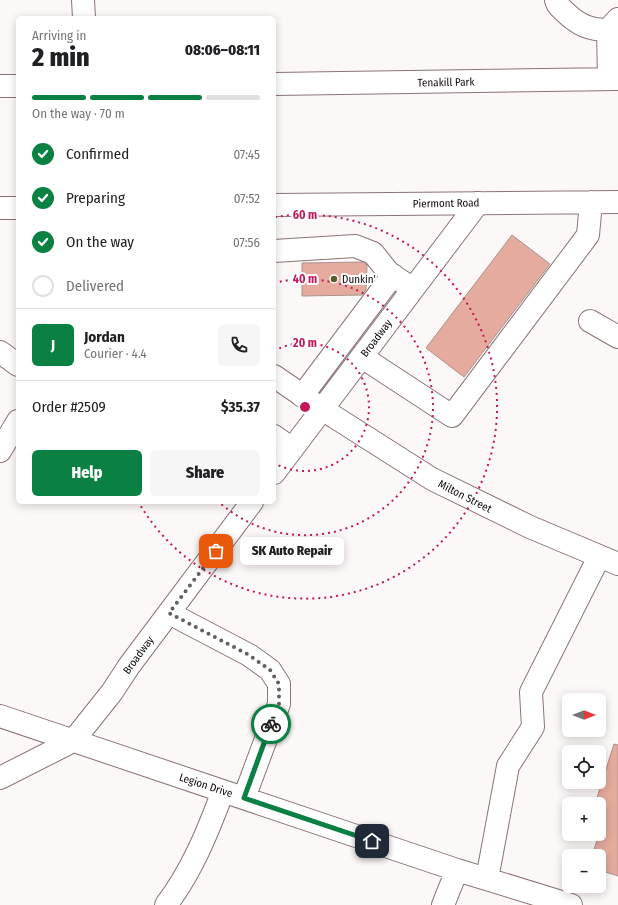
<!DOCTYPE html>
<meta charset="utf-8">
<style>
:root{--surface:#fff;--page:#f6f6f6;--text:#202124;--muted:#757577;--line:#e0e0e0;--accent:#0b8043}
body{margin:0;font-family:"Fira Sans Condensed",sans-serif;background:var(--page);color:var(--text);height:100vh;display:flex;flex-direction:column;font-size:15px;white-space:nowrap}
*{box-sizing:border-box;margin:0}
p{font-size:13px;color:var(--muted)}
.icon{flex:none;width:22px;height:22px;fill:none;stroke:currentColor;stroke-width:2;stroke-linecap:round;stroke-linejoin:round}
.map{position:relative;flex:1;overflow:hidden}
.sheet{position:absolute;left:16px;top:16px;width:260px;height:488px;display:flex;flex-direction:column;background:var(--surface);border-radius:6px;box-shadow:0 2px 10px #0003}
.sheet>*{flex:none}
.needle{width:26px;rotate:90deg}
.controls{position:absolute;left:562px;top:693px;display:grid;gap:8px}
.controls a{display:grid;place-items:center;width:44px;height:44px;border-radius:6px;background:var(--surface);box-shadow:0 2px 10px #0003;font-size:20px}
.pin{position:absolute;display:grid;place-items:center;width:34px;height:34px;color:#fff;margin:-17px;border-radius:8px;box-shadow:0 2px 6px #0006}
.courier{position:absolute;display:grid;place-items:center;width:40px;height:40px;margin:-20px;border:3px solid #0b8043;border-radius:50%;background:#fff;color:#222;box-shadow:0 1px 5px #0007}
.bubble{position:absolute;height:28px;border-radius:6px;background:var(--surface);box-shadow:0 2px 10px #0003;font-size:13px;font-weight:800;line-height:28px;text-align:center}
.headline em{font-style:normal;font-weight:800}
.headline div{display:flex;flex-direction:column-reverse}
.headline{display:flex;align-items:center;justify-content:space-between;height:68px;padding:0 16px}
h1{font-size:26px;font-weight:800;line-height:30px}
.bar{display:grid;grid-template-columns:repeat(4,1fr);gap:6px 4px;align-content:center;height:48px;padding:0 16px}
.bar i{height:5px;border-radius:3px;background:var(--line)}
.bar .current{background:var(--accent)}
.bar p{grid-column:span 4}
.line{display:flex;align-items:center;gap:10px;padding:0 16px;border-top:1px solid var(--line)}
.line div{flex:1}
.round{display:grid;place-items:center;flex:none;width:42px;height:42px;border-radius:6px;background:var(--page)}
ol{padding:0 16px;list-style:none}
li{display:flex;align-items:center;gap:12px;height:44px}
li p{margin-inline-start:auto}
li .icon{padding:4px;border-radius:50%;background:var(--accent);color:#fff;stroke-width:4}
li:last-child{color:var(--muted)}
li i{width:22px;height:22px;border:2px solid var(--line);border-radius:50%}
.primary-button{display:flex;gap:8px;margin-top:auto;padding:8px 16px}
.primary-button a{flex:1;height:46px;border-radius:6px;background:var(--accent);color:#fff;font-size:16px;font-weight:800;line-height:46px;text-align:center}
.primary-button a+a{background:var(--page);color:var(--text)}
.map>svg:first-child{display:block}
.building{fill:#e5ab9e;stroke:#a9928d}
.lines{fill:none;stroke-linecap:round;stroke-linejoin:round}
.minor-casing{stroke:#8b7476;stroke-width:24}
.minor{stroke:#fff;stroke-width:22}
.done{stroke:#655e5f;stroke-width:4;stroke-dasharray:0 7.2}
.route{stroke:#0b8043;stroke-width:5}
.ring{fill:none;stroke:#c2185b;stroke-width:2;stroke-dasharray:2 4}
.poi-dot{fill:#595d2b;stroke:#fff;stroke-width:1.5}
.labels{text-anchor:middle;stroke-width:4;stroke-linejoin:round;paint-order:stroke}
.street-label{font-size:11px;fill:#130b0c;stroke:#fff}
.poi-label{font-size:11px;fill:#130b0c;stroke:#fff;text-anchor:start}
.centre{fill:#c2185b;stroke:#fff;stroke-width:2}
.ring-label{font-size:12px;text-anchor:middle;font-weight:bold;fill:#c2185b;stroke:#fff;stroke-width:4;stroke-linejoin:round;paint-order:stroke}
</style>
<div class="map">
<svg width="618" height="905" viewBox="0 0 618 905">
<rect width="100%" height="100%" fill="#fdf8f8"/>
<path class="building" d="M512 235 550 264 464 377 426 348Z
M363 262 367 265 366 290 362 295 302 296V263Z
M614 744 618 745V876L599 870V856H592L599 834V804H595Z"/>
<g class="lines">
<g class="minor-casing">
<path id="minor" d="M83 0 84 18
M556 0C557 6 561 8 565 12 578 25 590 30 608 30
M609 79 608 30 618 19
M274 84 618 79
M0 86H18
M274 205 618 202
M0 208H18
M274 251 355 246 373 253 389 273 413 289
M590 321 618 337
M0 352 18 365
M362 357 452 416 588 235 591 202
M274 376 322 409 432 479 530 527 618 564
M302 396 393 275
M274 436 292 449
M0 451 18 421
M274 473 478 203
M169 613 249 655 270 670 279 684V704L244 798
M0 716 457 870 571 905
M0 778 73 741 112 692 129 666 252 502
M487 879 508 766 533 727 531 692 599 557
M166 905C192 871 208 831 223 791
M443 905 457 870"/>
</g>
<use href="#minor" class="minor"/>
</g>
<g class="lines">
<path class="done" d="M216 551 169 613 249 655 270 670 279 684V704L271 724"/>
<path class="route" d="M271 724 244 798 372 841"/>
</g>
<g class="ring">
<path d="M274 351A64 64 0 1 1 274 463"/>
<path d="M274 283A128 128 0 1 1 219 502"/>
<path d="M275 217A192 192 0 1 1 139 503"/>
</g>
<circle class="poi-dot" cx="334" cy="279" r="4"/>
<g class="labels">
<g class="street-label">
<text transform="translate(446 82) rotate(-1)" y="4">Tenakill Park</text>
<text transform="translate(446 203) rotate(-1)" y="4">Piermont Road</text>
<text transform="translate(376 338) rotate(-53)" y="4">Broadway</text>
<text transform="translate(465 496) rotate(27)" y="4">Milton Street</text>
<text transform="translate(138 655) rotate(-54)" y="4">Broadway</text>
<text transform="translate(206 785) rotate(18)" y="4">Legion Drive</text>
</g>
<g class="poi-label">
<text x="342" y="283">Dunkin'</text>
</g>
</g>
<circle cx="305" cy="407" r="6" class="centre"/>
<g class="ring-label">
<text x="305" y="219">60 m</text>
<text x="305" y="283">40 m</text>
<text x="305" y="347">20 m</text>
</g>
</svg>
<div class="controls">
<a><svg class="needle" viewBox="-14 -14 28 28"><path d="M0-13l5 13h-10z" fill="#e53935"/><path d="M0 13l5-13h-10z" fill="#757577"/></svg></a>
<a><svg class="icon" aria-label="locate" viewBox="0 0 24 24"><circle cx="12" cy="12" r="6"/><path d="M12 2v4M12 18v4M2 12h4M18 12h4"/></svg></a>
<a>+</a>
<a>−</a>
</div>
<div class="pin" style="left:216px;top:551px;background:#ea580c"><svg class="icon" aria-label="bag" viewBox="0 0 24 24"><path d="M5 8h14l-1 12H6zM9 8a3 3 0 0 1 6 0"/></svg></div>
<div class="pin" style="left:372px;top:841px;background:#1f2937"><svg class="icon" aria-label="home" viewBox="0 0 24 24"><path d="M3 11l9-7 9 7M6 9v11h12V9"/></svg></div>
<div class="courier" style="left:271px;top:724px"><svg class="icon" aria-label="bike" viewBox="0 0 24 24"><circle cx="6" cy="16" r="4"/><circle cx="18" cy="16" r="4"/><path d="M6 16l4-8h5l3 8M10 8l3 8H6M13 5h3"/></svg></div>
<div class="bubble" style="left:240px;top:537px;width:104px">SK Auto Repair</div>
<section class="sheet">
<div class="headline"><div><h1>2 min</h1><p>Arriving in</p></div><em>08:06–08:11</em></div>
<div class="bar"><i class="current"></i><i class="current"></i><i class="current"></i><i></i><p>On the way · 70 m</p></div>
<ol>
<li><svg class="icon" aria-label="check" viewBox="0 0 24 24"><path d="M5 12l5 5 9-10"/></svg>Confirmed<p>07:45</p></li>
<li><svg class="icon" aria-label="check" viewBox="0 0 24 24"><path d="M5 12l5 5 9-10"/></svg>Preparing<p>07:52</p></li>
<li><svg class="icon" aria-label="check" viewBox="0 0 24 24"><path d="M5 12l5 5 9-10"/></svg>On the way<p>07:56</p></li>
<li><i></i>Delivered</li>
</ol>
<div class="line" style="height:72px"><b class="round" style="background:var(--accent);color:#fff">J</b><div><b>Jordan</b><p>Courier · 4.4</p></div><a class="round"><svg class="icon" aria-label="phone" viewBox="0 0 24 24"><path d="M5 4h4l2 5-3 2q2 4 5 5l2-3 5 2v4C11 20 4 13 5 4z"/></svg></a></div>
<div class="line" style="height:52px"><div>Order #2509</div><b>$35.37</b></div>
<div class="primary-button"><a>Help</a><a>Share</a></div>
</section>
</div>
